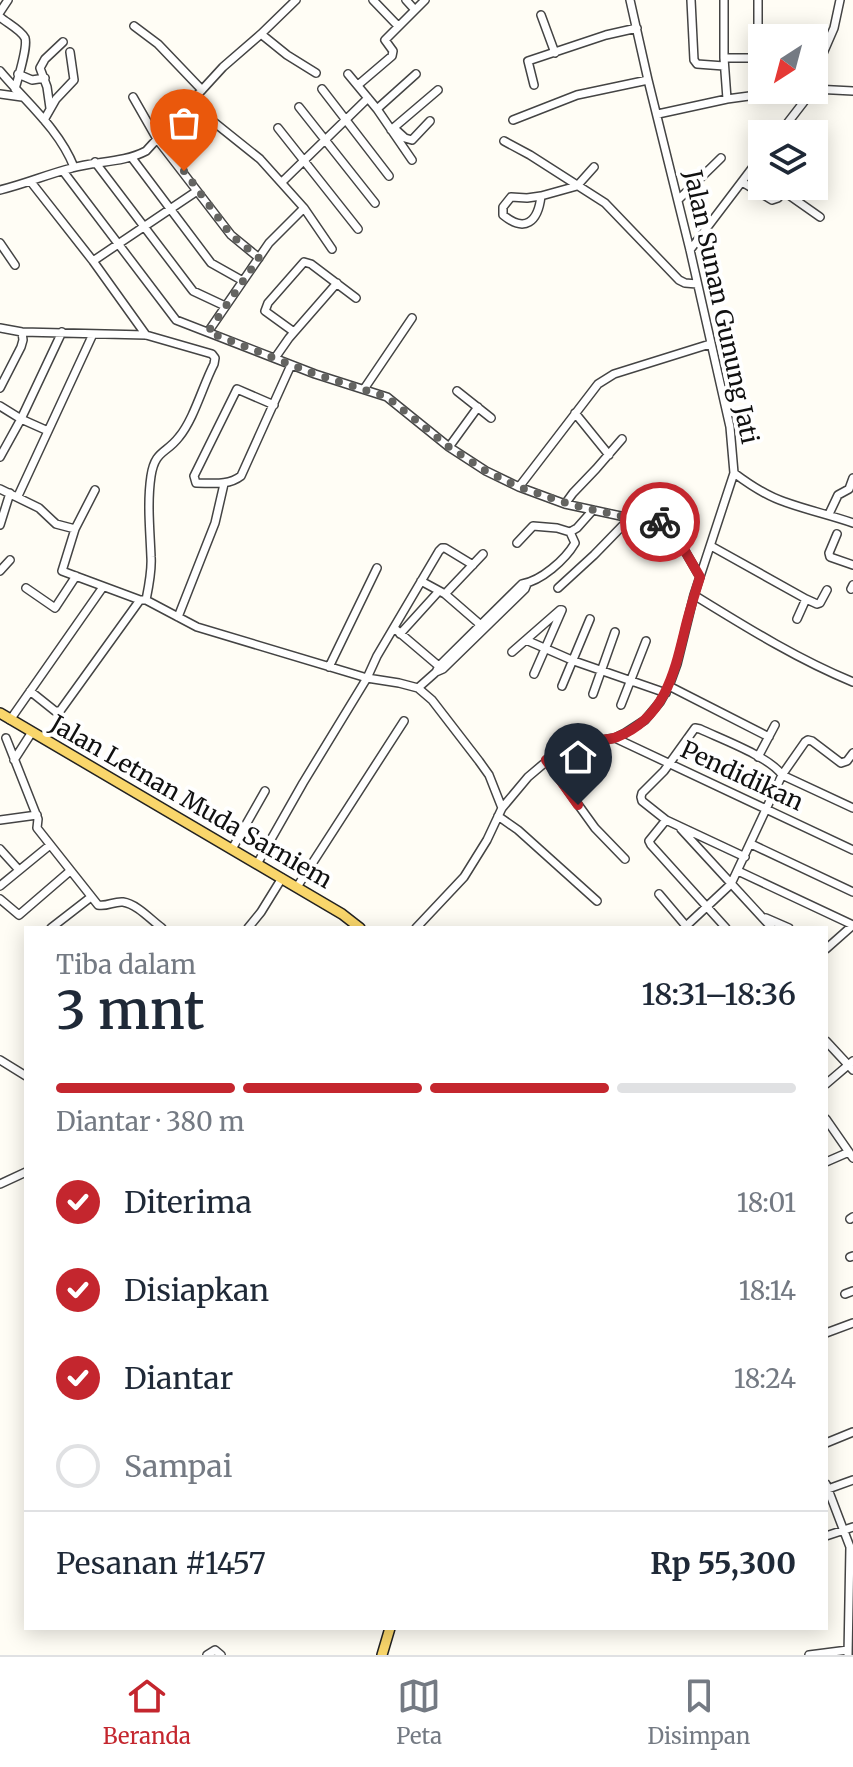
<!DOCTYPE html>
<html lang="id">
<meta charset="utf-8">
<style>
:root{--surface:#fff;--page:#f2f2f3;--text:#1f2937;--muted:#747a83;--line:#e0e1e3;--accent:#c4262e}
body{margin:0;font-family:Merriweather,serif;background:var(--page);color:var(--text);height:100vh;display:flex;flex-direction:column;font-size:30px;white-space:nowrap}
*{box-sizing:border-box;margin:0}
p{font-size:26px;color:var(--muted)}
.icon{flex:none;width:44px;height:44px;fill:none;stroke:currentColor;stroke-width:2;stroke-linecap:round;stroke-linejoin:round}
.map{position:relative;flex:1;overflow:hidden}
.sheet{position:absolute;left:24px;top:926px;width:804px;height:704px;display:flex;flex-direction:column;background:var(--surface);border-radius:0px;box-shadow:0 4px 20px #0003}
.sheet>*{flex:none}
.needle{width:52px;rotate:216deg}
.tools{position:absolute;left:748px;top:24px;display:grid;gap:16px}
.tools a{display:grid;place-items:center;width:80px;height:80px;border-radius:0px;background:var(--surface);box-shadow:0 4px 20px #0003;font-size:40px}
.pin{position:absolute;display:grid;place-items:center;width:68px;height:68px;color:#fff;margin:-82px -34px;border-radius:50% 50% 50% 0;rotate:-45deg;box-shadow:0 0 8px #0007}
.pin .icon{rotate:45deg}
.courier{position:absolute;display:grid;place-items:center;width:80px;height:80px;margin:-40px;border:6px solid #c4262e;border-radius:50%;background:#fff;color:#222;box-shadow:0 2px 10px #0007}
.headline em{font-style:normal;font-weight:600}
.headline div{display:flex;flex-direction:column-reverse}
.headline{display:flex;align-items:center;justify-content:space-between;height:136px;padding:0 32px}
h1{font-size:52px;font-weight:600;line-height:60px}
.bar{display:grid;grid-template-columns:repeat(4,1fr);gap:12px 8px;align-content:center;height:96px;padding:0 32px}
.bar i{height:10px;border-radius:6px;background:var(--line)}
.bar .active{background:var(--accent)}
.bar p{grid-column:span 4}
.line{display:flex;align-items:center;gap:20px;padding:0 32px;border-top:2px solid var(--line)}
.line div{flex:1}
ol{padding:0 32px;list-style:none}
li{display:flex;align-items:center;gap:24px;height:88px}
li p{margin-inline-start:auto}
li .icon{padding:8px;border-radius:50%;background:var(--accent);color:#fff;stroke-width:4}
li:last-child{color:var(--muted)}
li i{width:44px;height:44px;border:4px solid var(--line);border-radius:50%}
.menu{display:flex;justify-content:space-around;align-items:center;height:112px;border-top:2px solid var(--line);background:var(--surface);font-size:22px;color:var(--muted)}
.menu a{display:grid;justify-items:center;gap:4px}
.menu .active{color:var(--accent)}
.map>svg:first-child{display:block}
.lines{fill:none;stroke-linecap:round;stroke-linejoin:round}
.minor-casing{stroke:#444;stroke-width:10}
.major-casing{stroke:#222;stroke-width:12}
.minor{stroke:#fff;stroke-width:7}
.major{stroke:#f9d66b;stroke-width:9}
.done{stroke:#646461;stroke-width:8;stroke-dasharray:0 14.4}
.route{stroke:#c4262e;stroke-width:10}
.labels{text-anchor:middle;stroke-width:8;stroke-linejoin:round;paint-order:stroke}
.street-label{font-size:24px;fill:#111;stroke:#fff}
</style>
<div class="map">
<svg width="853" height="1655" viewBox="0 0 853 1655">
<rect width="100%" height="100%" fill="#fffdf5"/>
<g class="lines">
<g class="minor-casing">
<path id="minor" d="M373 0 398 26
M406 0 415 10
M691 0 694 60 697 64 724 66
M724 0V58L727 99
M0 12 8 0
M541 15 555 53
M0 17C7 23 21 30 25 38 28 47 18 78 15 89
M134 26 158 44 202 90
M261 34 287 55 316 73
M724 58H753L758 55V0
M0 71C26 102 59 129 74 167
M18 74 32 80 45 78
M348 74 377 109 412 160
M814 74 834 28 840 0
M358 85 392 56 393 51 385 40 425 0
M534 85 528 61 606 35 637 28
M322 89 389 176
M814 89 853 91
M0 94 22 97
M133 97 157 139 231 235 259 258
M190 103 260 159 304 208 332 249
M299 107 375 203
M50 108 47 87 40 68 45 59 63 42
M377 109 416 74
M658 114 727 99 793 90
M44 120 56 99 74 80 70 52
M513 120 577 95 648 80
M278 128 358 229
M394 128 405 138 412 140 430 121
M391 130 438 90
M779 134 813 90
M504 141 530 155 605 203 679 280 685 283 697 284
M132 158 211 263 243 281
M95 162 193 291 225 306
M63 171 176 320 315 374 387 397 449 447 486 471 519 487 565 504 630 518 643 515 656 519 678 539 700 577
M31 182 93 261 146 335
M282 182 368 98
M742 182 772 200 778 198 787 186
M0 190C25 184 48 174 72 168 97 161 123 163 146 151L223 67 261 34 296 0
M783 191 820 217
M541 196 527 198 511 197 503 207V215C525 233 538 222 541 196L577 186 594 167
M678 200 721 158
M0 243 15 265
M690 250 762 155
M93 261 197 191
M0 328 22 332 146 335 212 354 215 358 214 364C203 385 194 419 179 437 166 454 155 450 151 476 147 503 150 530 151 557 152 571 149 585 146 600
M208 332 269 243 304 208
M294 332 265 311 268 303 304 262 311 264 356 298
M275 358 289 338 337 283
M0 388 21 347 23 340 22 332
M364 389 412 318
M457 391 491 418
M274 405 237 389 194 476 196 483C212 483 228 486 241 476L291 365
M0 406 21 419 0 457
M575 413 609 455
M48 431 21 419 62 332
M449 447 478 407
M734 473C750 485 766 496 785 502 807 510 830 515 853 523
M519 487 598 384 614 374 710 344
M0 489 39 508 56 524 75 529 62 571 140 600H146L197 627 367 678 399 683 418 688 432 700 479 761 489 775 502 808
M18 496 93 334
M565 504 573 493 596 469 622 439
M829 514 838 495 849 489 853 478
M0 525 10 493
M75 529 95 490
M570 532 577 528 593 510
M837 534 829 553 830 557 853 565
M711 546 806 599 797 619
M0 571 10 560
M421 581 445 594 483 627
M26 588 55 608 76 576
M558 588 594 555 630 518
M851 589 853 585
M445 594 483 554
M694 595C746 627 797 659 853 682
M806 599 817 604 820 603 827 590
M178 617 215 523 224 484
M394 628 441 668
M400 634 439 591
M526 640 574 661 666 693
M512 652 560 610
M329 667 377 568
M436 672 439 666 522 584C541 581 565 560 575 543L570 532 557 528 533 526 517 543
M534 674 562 610
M562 686 590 619
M669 686 769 737
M418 688 436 672 443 669 525 589 527 584
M30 691 55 711H60L140 600
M593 694 615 632
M621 705 646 641
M10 720 103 587
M6 738 38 819 37 828 98 905C107 907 114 901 123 902 137 904 151 920 162 928
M615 738 853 850
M758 757 775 725
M14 760 32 732
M546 760 595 828 625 859
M498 816 518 830 597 901
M0 820 37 815
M666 820 649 841 651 845 726 928
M681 829 772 928
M751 844 853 892
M0 849 19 870
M232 849 265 791
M745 857 666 820 642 801 641 797 642 793 664 771 695 728 700 729C721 739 770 757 782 775L853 808
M257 864 303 783 367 678 377 656 439 551 442 548H445L473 565
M738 871 853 925
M0 886 50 845
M297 887 404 721
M659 894 686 926
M0 899 19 915 70 871
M766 918 789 928
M51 928 91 897
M248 928 261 912 282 878
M416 928 464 877 487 840 502 808 528 777 554 755 569 747 588 742 615 738 625 733 645 720 660 702 669 686 677 664 694 595 734 473 730 427 690 250 648 80 630 0
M684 928 731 884 782 775 805 742 808 740 812 741 841 763 847 761 853 753
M826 949 853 925
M826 1041 853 1070
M0 1060 26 1076
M826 1084 853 1061
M826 1119 853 1158
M826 1162 849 1152
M0 1184 26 1172
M850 1219 853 1217
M850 1257 853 1256
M845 1294 853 1291
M826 1333 853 1323
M826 1443 853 1432
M826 1484 850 1547 848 1655
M828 1489 853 1480
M826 1536 853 1527
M207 1655 215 1650 221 1655
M809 1655 848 1650"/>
</g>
<g class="major-casing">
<path id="major" d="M0 713 342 914 360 928
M382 1655 390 1628"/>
</g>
<use href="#minor" class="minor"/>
<use href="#major" class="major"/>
</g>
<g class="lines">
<path class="done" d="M184 171 231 235 259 258 208 332 315 374 387 397 449 447 486 471 519 487 572 505 630 518 643 515 660 522"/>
<path class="route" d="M578 805 546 760C560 751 576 744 592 741 600 740 609 740 617 737 666 718 675 670 686 625 690 609 695 593 700 577L678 539 660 522"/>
</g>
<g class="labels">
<g class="street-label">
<text transform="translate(721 307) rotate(78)" y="8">Jalan Sunan Gunung Jati</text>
<text transform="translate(742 776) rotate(25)" y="8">Pendidikan</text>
<text transform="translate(191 802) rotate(30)" y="8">Jalan Letnan Muda Sarniem</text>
</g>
</g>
</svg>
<div class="tools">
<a><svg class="needle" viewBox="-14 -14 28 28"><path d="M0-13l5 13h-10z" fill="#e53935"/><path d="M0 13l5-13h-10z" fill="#747a83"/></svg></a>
<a><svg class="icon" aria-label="layers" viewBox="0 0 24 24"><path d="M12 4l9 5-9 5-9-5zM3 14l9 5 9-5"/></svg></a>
</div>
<div class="pin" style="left:184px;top:171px;background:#ea580c"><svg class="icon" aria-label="bag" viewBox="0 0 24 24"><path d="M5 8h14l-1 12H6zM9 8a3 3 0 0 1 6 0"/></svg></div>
<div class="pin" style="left:578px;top:805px;background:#1f2937"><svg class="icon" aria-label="home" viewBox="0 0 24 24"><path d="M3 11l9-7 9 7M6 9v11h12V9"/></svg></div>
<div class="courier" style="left:660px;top:522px"><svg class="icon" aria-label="bike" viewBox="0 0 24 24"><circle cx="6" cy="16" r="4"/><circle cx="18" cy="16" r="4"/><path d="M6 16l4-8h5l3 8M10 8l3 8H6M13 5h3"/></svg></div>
<section class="sheet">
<div class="headline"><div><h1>3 mnt</h1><p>Tiba dalam</p></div><em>18:31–18:36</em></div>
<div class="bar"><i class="active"></i><i class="active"></i><i class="active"></i><i></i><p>Diantar · 380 m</p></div>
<ol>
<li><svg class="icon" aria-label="check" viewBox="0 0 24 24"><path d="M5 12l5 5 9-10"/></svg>Diterima<p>18:01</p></li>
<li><svg class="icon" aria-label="check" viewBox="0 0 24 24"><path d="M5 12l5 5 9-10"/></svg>Disiapkan<p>18:14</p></li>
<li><svg class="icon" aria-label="check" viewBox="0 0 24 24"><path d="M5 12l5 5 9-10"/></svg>Diantar<p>18:24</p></li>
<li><i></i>Sampai</li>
</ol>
<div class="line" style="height:104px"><div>Pesanan #1457</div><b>Rp 55,300</b></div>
</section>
</div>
<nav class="menu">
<a class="active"><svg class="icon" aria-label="home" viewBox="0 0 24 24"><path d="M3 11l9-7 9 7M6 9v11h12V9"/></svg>Beranda</a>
<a><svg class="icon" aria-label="map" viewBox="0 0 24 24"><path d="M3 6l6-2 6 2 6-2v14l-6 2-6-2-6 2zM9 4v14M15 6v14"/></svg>Peta</a>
<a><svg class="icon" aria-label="saved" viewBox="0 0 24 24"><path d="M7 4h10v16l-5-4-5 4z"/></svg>Disimpan</a>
</nav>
